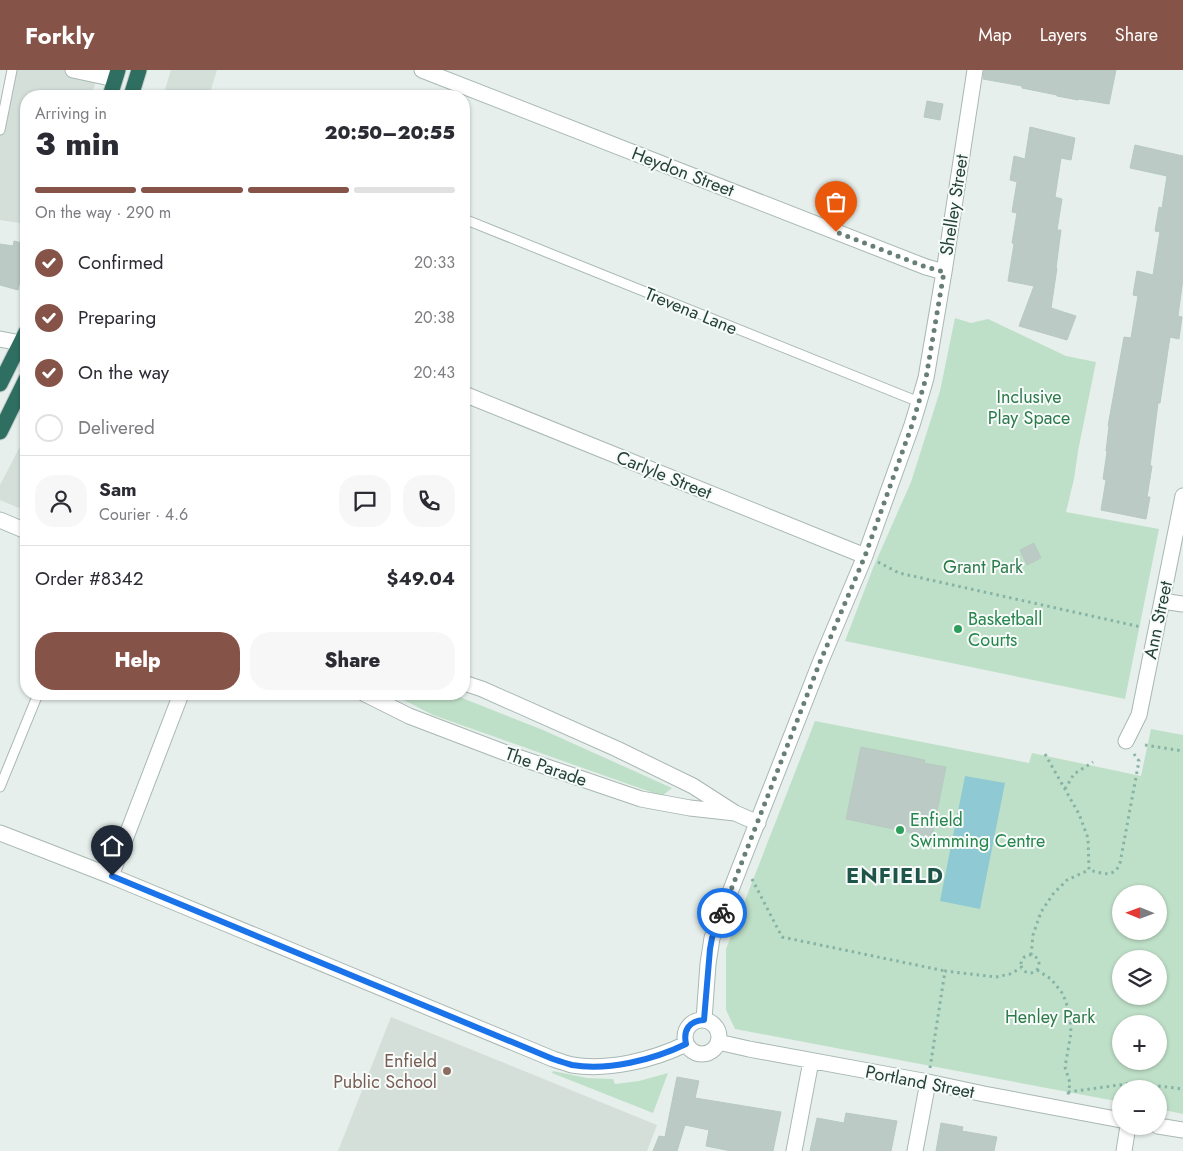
<!DOCTYPE html>
<meta charset="utf-8">
<style>
:root{--surface:#fff;--page:#f7f7f7;--text:#2b2b33;--muted:#7c7c81;--line:#e1e1e2;--accent:#855347}
body{margin:0;font-family:Jost,sans-serif;background:var(--page);color:var(--text);height:100vh;display:flex;flex-direction:column;font-size:19px;white-space:nowrap}
*{box-sizing:border-box;margin:0}
p{font-size:16px;color:var(--muted)}
.icon{flex:none;width:28px;height:28px;fill:none;stroke:currentColor;stroke-width:2;stroke-linecap:round;stroke-linejoin:round}
.map{position:relative;flex:1;overflow:hidden}
.side{position:absolute;left:20px;top:20px;width:450px;height:610px;display:flex;flex-direction:column;background:var(--surface);border-radius:20px;box-shadow:0 1px 4px #0004}
.side>*{flex:none}
.needle{width:32px;rotate:271deg}
.buttons{position:absolute;left:1112px;top:815px;display:grid;gap:10px}
.buttons a{display:grid;place-items:center;width:55px;height:55px;border-radius:50%;background:var(--surface);box-shadow:0 1px 4px #0004;font-size:25px}
.pin{position:absolute;display:grid;place-items:center;width:42px;height:42px;color:#fff;margin:-51px -21px;border-radius:50% 50% 50% 0;rotate:-45deg;box-shadow:0 0 5px #0007}
.pin .icon{rotate:45deg}
.courier{position:absolute;display:grid;place-items:center;width:50px;height:50px;margin:-25px;border:4px solid #1a73e8;border-radius:50%;background:#fff;color:#222;box-shadow:0 1px 6px #0007}
.headline em{font-style:normal;font-weight:800}
.headline div{display:flex;flex-direction:column-reverse}
.headline{display:flex;align-items:center;justify-content:space-between;height:85px;padding:0 15px}
h1{font-size:32px;font-weight:800;line-height:38px}
.bar{display:grid;grid-template-columns:repeat(4,1fr);gap:8px 5px;align-content:center;height:60px;padding:0 15px}
.bar i{height:6px;border-radius:4px;background:var(--line)}
.bar .selected{background:var(--accent)}
.bar p{grid-column:span 4}
.line{display:flex;align-items:center;gap:12px;padding:0 15px;border-top:1px solid var(--line)}
.line div{flex:1}
.round{display:grid;place-items:center;flex:none;width:52px;height:52px;border-radius:20px;background:var(--page)}
ol{padding:0 15px;list-style:none}
li{display:flex;align-items:center;gap:15px;height:55px}
li p{margin-inline-start:auto}
li .icon{padding:5px;border-radius:50%;background:var(--accent);color:#fff;stroke-width:4}
li:last-child{color:var(--muted)}
li i{width:28px;height:28px;border:2px solid var(--line);border-radius:50%}
.action{display:flex;gap:10px;margin-top:auto;padding:10px 15px}
.action a{flex:1;height:58px;border-radius:20px;background:var(--accent);color:#fff;font-size:20px;font-weight:800;line-height:58px;text-align:center}
.action a+a{background:var(--page);color:var(--text)}
header{display:flex;align-items:center;gap:30px;box-sizing:border-box;height:70px;padding:0 25px;background:var(--accent);color:#fff}
header strong{font-size:24px}
nav{display:flex;gap:28px;margin-inline-start:auto;font-size:18px}
.map>svg:first-child{display:block}
.built{fill:#d4dfda}
.green{fill:#bfe0c8;fill-rule:evenodd}
.water{fill:#8ec9d4}
.building{fill:#bbcac4;stroke:#b8c9c2}
.lines{fill:none;stroke-linecap:round;stroke-linejoin:round}
.lane-casing{stroke:#a8b8b2;stroke-width:11}
.street-casing{stroke:#a8b8b2;stroke-width:17}
.highway-casing{stroke:#c2cac8;stroke-width:17}
.path{stroke:#86b3a5;stroke-width:3;stroke-dasharray:2.5 4;stroke-linecap:butt}
.lane{stroke:#fff;stroke-width:9}
.street{stroke:#fff;stroke-width:15}
.highway{stroke:#2f6f62;stroke-width:15}
.done{stroke:#687f78;stroke-width:5;stroke-dasharray:0 9}
.route{stroke:#1a73e8;stroke-width:6}
.leisure-dot{fill:#2e9e5b;stroke:#f7fbf9;stroke-width:2}
.education-dot{fill:#8d6e63;stroke:#f7fbf9;stroke-width:2}
.labels{text-anchor:middle;stroke-width:4;stroke-linejoin:round;paint-order:stroke}
.street-label{font-size:18px;fill:#24423a;stroke:#f7fbf9}
.park-label{font-size:18px;fill:#2d7a4b;stroke:#f7fbf9}
.leisure-label{font-size:18px;fill:#27864d;stroke:#f7fbf9;text-anchor:start}
.education-label{font-size:18px;fill:#785e54;stroke:#f7fbf9;text-anchor:end}
.district-label{font-size:22px;font-weight:bold;letter-spacing:1px;fill:#1f5548;stroke:#f7fbf9}
</style>
<header>
<strong>Forkly</strong>
<nav><a>Map</a><a>Layers</a><a>Share</a></nav>
</header>
<div class="map">
<svg width="1183" height="1081" viewBox="0 0 1183 1081">
<rect width="100%" height="100%" fill="#e6efeb"/>
<path class="built" d="M7 0H100L91 26H26V154L0 150V37Z
M171 0H217L209 26H163Z
M26 365V441L0 430V415Z
M391 947 657 1055 647 1081H338Z"/>
<path class="green" d="M955 248 971 253 988 249 1066 286 1096 292 1078 381 1074 409 1066 442 1159 459 1125 629 845 571 873 498 911 412 940 321Z
M392 624H452L543 660 672 718 662 726 433 645Z
M815 651 1029 693 1032 683 1141 706 1151 659 1183 665V1044L1159 1039V1019H1121V1032L735 959 726 940V879ZM1121 824H1159V861H1121ZM1121 889H1159V926H1121ZM1121 954H1159V991H1121Z
M553 1001 587 1008 613 1009 615 1014 639 1011 668 1003 653 1043 552 1003Z"/>
<path class="water" d="M965 706 1005 713 980 839 940 831Z"/>
<path class="building" d="M984 0H1116L1109 34 1079 29 1078 30 1057 26V25L1022 18V16L983 9Z
M927 31 943 34 940 50 924 47Z
M1030 57 1075 68 1071 90 1061 88 1055 127 1062 129 1057 160H1061L1056 198H1057L1051 238 1076 246 1067 270 1019 256 1034 216 1008 211 1014 174 1012 173 1017 143 1012 142 1017 112 1010 110 1014 86 1025 89Z
M1135 75 1183 86V209L1178 246 1182 247 1179 269 1170 267 1160 333H1158L1150 396H1152L1147 427H1150L1146 449 1101 440 1106 410 1103 409 1107 382 1106 381 1109 356H1108L1124 267 1131 268 1138 226 1133 225 1137 201 1153 205 1160 162 1155 161 1159 137 1162 138 1167 106 1130 98Z
M14 171 26 174V199L23 198 18 220 0 215V174L13 176Z
M1034 473 1041 488 1027 495 1020 480Z
M861 677 925 690 924 693 946 697 932 767 846 749Z
M677 1007 699 1011 695 1028 781 1042 773 1081H731L706 1076 709 1060 685 1055 677 1081H653L659 1066 665 1067Z
M846 1043 897 1051 891 1081H810L817 1048 844 1053Z
M941 1053 963 1057 962 1061 997 1067 994 1081H936Z"/>
<g class="lines">
<g class="lane-casing">
<path id="lane" d="M0 60 12 0
M464 149 919 332
M0 717 38 624"/>
</g>
<g class="street-casing">
<path id="street" d="M73 0 115 9
M422 0 926 197 944 202
M0 269 21 273
M464 324 865 486
M0 450 26 461
M1162 531 1183 534
M464 613 482 619 617 679 693 716 735 743 758 753
M365 624 409 646 506 683 641 729 690 738 735 743
M1126 671 1139 645 1183 426
M0 763 111 806 553 989C559 991 565 993 572 995 608 1001 653 990 686 974
M111 806 181 624
M685 967a17 17 0 1 1 34 0a17 17 0 1 1-34 0Z
M704 950 708 894 712 868 820 593 865 486 912 355 919 332 926 308 944 202 975 0
M718 972 749 979 928 1012 984 1024 1121 1050
M1158 1056 1183 1060
M794 1081 811 991
M915 1081 928 1012
M1124 1081 1128 1056"/>
</g>
<g class="highway-casing">
<path id="highway" d="M110 26 118 0
M131 26 139 0
M0 314 26 262
M0 362 26 309"/>
</g>
<path class="path" d="M878 492 899 503 1141 557
M1145 675 1183 681
M1045 684 1079 744 1088 768 1089 800C1102 803 1114 809 1120 793L1139 691 1134 684
M1065 719 1074 704 1093 692
M752 809 782 867 945 901
M1021 894a9 9 0 1 1 18 0a9 9 0 1 1-18 0Z
M1031 885 1033 865 1041 842 1053 824 1067 810 1089 800
M1037 900 1051 909 1063 924 1070 944 1071 963 1065 997 1070 1013 1068 1025
M930 998 945 901 996 907 1010 904 1021 898
M1068 1022 1134 1013 1183 1019"/>
<use href="#lane" class="lane"/>
<use href="#street" class="street"/>
<use href="#highway" class="highway"/>
</g>
<g class="lines">
<path class="done" d="M722 843 820 592 865 486 912 355 926 308 944 202 926 197 836 162"/>
<path class="route" d="M112 806 553 989C559 991 565 993 572 995 608 1001 653 990 686 974 683 960 689 951 704 950L710 879 712 868 722 843"/>
</g>
<g class="leisure-dot">
<circle cx="958" cy="559" r="5"/>
<circle cx="900" cy="760" r="5"/>
</g>
<circle class="education-dot" cx="447" cy="1001" r="5"/>
<g class="labels">
<g class="street-label">
<text transform="translate(683 102) rotate(21)" y="6">Heydon Street</text>
<text transform="translate(954 135) rotate(-81)" y="6">Shelley Street</text>
<text transform="translate(691 241) rotate(22)" y="6">Trevena Lane</text>
<text transform="translate(664 405) rotate(22)" y="6">Carlyle Street</text>
<text transform="translate(1158 550) rotate(-78)" y="6">Ann Street</text>
<text transform="translate(546 697) rotate(19)" y="6">The Parade</text>
<text transform="translate(920 1012) rotate(11)" y="6">Portland Street</text>
</g>
<g class="park-label">
<text x="1029" y="333">Inclusive<tspan x="1029" dy="21">Play Space</tspan></text>
<text x="983" y="503">Grant Park</text>
<text x="1050" y="953">Henley Park</text>
</g>
<g class="leisure-label">
<text x="968" y="555">Basketball<tspan x="968" dy="21">Courts</tspan></text>
<text x="910" y="756">Enfield<tspan x="910" dy="21">Swimming Centre</tspan></text>
</g>
<g class="education-label">
<text x="437" y="997">Enfield<tspan x="437" dy="21">Public School</tspan></text>
</g>
<g class="district-label">
<text x="895" y="813">ENFIELD</text>
</g>
</g>
</svg>
<div class="buttons">
<a><svg class="needle" viewBox="-14 -14 28 28"><path d="M0-13l5 13h-10z" fill="#e53935"/><path d="M0 13l5-13h-10z" fill="#7c7c81"/></svg></a>
<a><svg class="icon" aria-label="layers" viewBox="0 0 24 24"><path d="M12 4l9 5-9 5-9-5zM3 14l9 5 9-5"/></svg></a>
<a>+</a>
<a>−</a>
</div>
<div class="pin" style="left:836px;top:162px;background:#ea580c"><svg class="icon" aria-label="bag" viewBox="0 0 24 24"><path d="M5 8h14l-1 12H6zM9 8a3 3 0 0 1 6 0"/></svg></div>
<div class="pin" style="left:112px;top:806px;background:#1f2937"><svg class="icon" aria-label="home" viewBox="0 0 24 24"><path d="M3 11l9-7 9 7M6 9v11h12V9"/></svg></div>
<div class="courier" style="left:722px;top:843px"><svg class="icon" aria-label="bike" viewBox="0 0 24 24"><circle cx="6" cy="16" r="4"/><circle cx="18" cy="16" r="4"/><path d="M6 16l4-8h5l3 8M10 8l3 8H6M13 5h3"/></svg></div>
<section class="side">
<div class="headline"><div><h1>3 min</h1><p>Arriving in</p></div><em>20:50–20:55</em></div>
<div class="bar"><i class="selected"></i><i class="selected"></i><i class="selected"></i><i></i><p>On the way · 290 m</p></div>
<ol>
<li><svg class="icon" aria-label="check" viewBox="0 0 24 24"><path d="M5 12l5 5 9-10"/></svg>Confirmed<p>20:33</p></li>
<li><svg class="icon" aria-label="check" viewBox="0 0 24 24"><path d="M5 12l5 5 9-10"/></svg>Preparing<p>20:38</p></li>
<li><svg class="icon" aria-label="check" viewBox="0 0 24 24"><path d="M5 12l5 5 9-10"/></svg>On the way<p>20:43</p></li>
<li><i></i>Delivered</li>
</ol>
<div class="line" style="height:90px"><a class="round"><svg class="icon" aria-label="person" viewBox="0 0 24 24"><circle cx="12" cy="8" r="4"/><path d="M4 21q1-7 8-7t8 7"/></svg></a><div><b>Sam</b><p>Courier · 4.6</p></div><a class="round"><svg class="icon" aria-label="chat" viewBox="0 0 24 24"><path d="M4 5h16v11H9l-5 4z"/></svg></a><a class="round"><svg class="icon" aria-label="phone" viewBox="0 0 24 24"><path d="M5 4h4l2 5-3 2q2 4 5 5l2-3 5 2v4C11 20 4 13 5 4z"/></svg></a></div>
<div class="line" style="height:65px"><div>Order #8342</div><b>$49.04</b></div>
<div class="action"><a>Help</a><a>Share</a></div>
</section>
</div>
